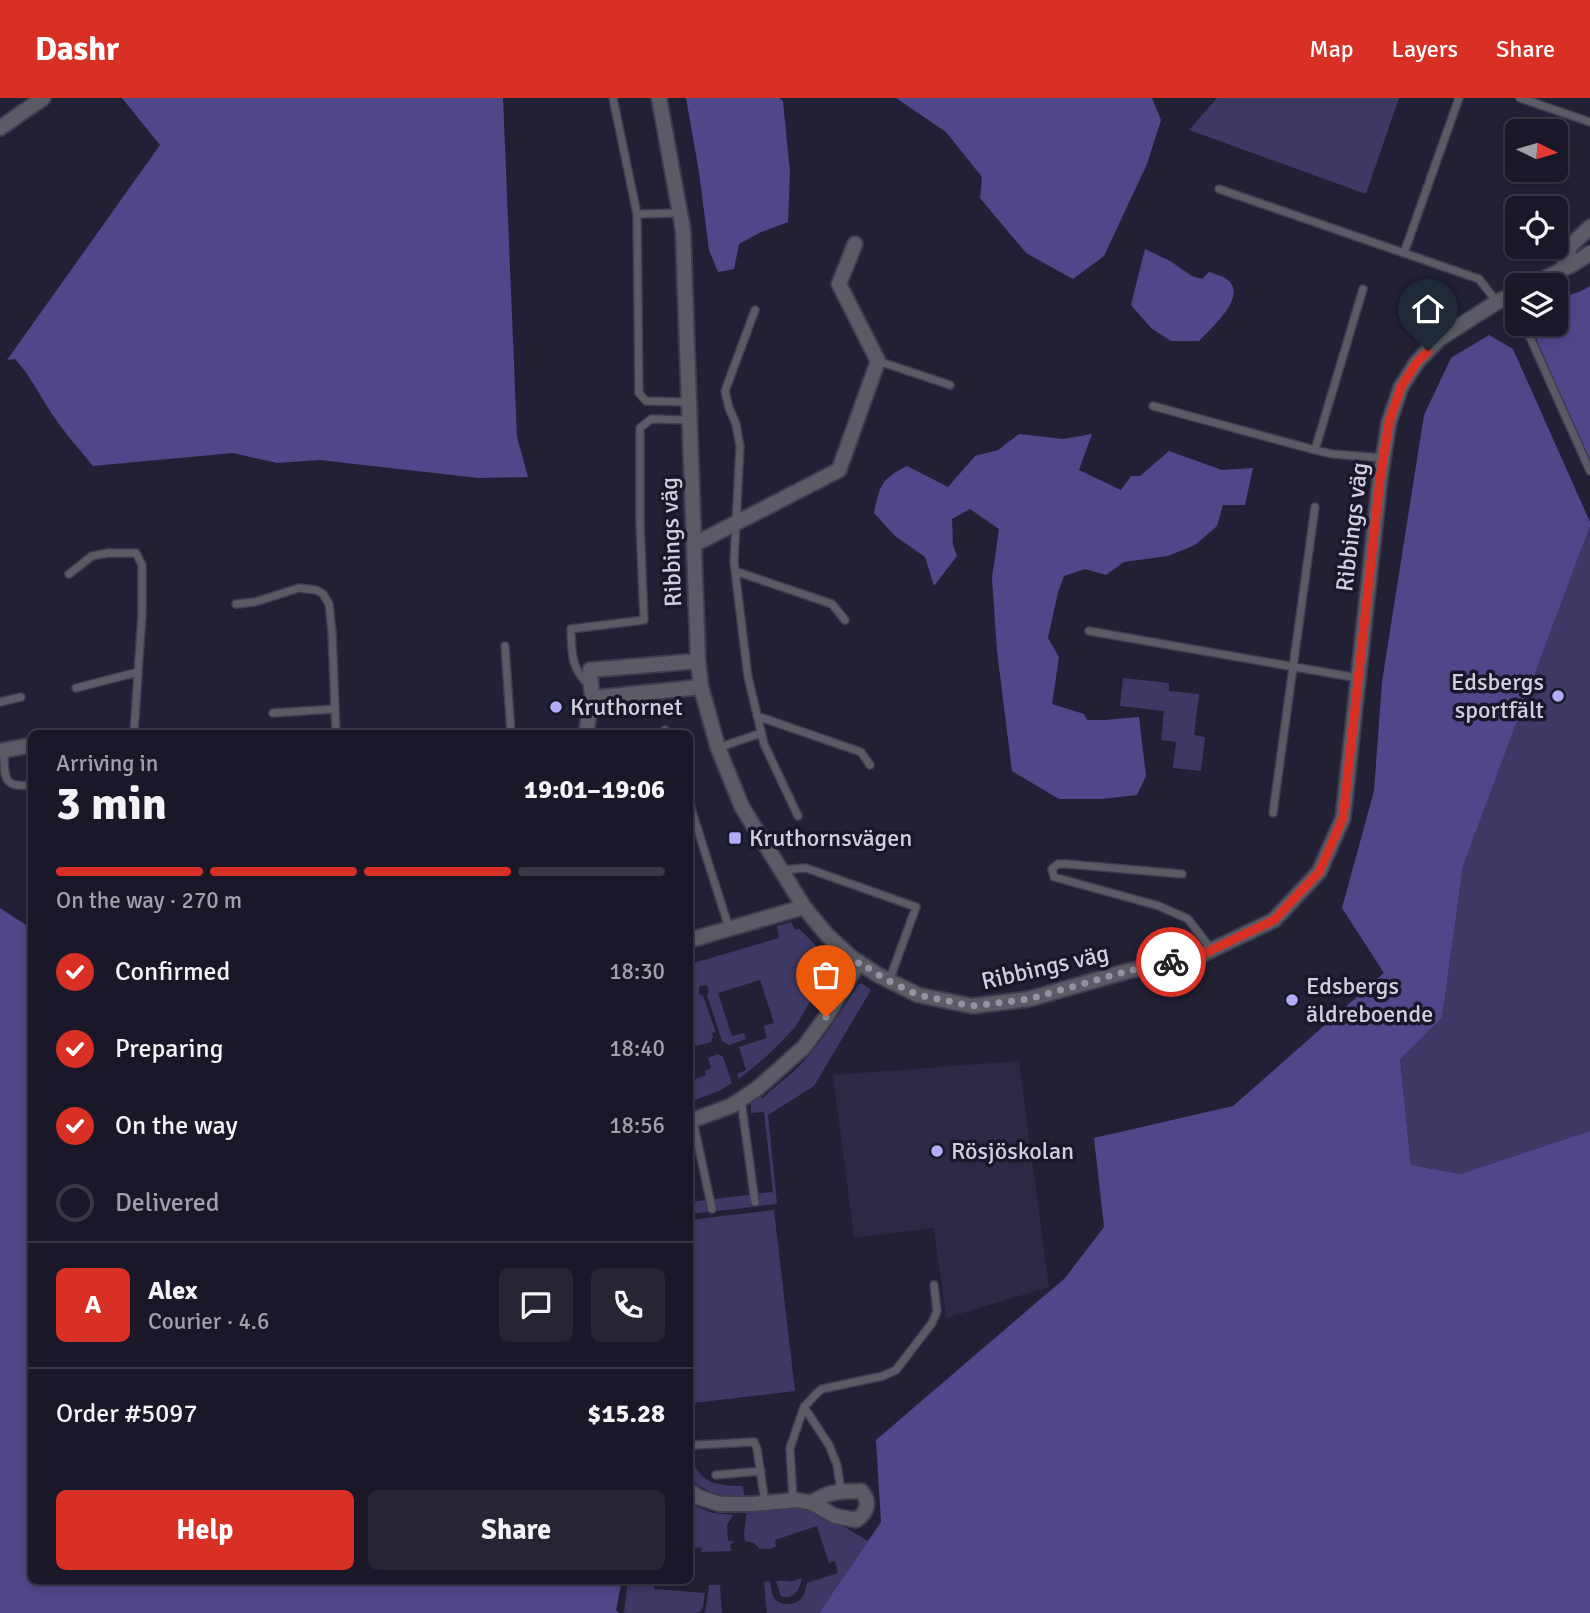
<!DOCTYPE html>
<meta charset="utf-8">
<style>
:root{--surface:#1a1828;--page:#272534;--text:#f1f3f6;--muted:#9fa0a8;--line:#383745;--accent:#d93025}
body{margin:0;font-family:Signika,sans-serif;background:var(--page);color:var(--text);height:100vh;display:flex;flex-direction:column;font-size:26px;white-space:nowrap}
*{box-sizing:border-box;margin:0}
p{font-size:23px;color:var(--muted)}
.icon{flex:none;width:38px;height:38px;fill:none;stroke:currentColor;stroke-width:2;stroke-linecap:round;stroke-linejoin:round}
.map{position:relative;flex:1;overflow:hidden}
.panel{position:absolute;left:28px;top:632px;width:665px;height:854px;display:flex;flex-direction:column;background:var(--surface);border-radius:10px;box-shadow:0 4px 10px #0003,0 0 0 2px var(--line)}
.panel>*{flex:none}
.needle{width:46px;rotate:95deg}
.fabs{position:absolute;left:1505px;top:21px;display:grid;gap:14px}
.fabs a{display:grid;place-items:center;width:63px;height:63px;border-radius:10px;background:var(--surface);box-shadow:0 4px 10px #0003,0 0 0 2px var(--line);font-size:35px}
.pin{position:absolute;display:grid;place-items:center;width:60px;height:60px;color:#fff;margin:-72px -30px;border-radius:50% 50% 50% 0;rotate:-45deg;box-shadow:0 0 7px #0007}
.pin .icon{rotate:45deg}
.courier{position:absolute;display:grid;place-items:center;width:70px;height:70px;margin:-35px;border:5px solid #d93025;border-radius:50%;background:#fff;color:#222;box-shadow:0 2px 9px #0007}
.summary em{font-style:normal;font-weight:800}
.summary div{display:flex;flex-direction:column-reverse}
.summary{display:flex;align-items:center;justify-content:space-between;height:119px;padding:0 28px}
h1{font-size:46px;font-weight:800;line-height:52px}
.bar{display:grid;grid-template-columns:repeat(4,1fr);gap:10px 7px;align-content:center;height:84px;padding:0 28px}
.bar i{height:9px;border-radius:5px;background:var(--line)}
.bar .current{background:var(--accent)}
.bar p{grid-column:span 4}
.line{display:flex;align-items:center;gap:18px;padding:0 28px;border-top:2px solid var(--line)}
.line div{flex:1}
.round{display:grid;place-items:center;flex:none;width:74px;height:74px;border-radius:10px;background:var(--page)}
ol{padding:0 28px;list-style:none}
li{display:flex;align-items:center;gap:21px;height:77px}
li p{margin-inline-start:auto}
li .icon{padding:7px;border-radius:50%;background:var(--accent);color:#fff;stroke-width:4}
li:last-child{color:var(--muted)}
li i{width:38px;height:38px;border:4px solid var(--line);border-radius:50%}
.action{display:flex;gap:14px;margin-top:auto;padding:14px 28px}
.action a{flex:1;height:80px;border-radius:10px;background:var(--accent);color:#fff;font-size:28px;font-weight:800;line-height:80px;text-align:center}
.action a+a{background:var(--page);color:var(--text)}
header{display:flex;align-items:center;gap:42px;box-sizing:border-box;height:98px;padding:0 35px;background:var(--accent);color:#fff}
header strong{font-size:33px}
nav{display:flex;gap:38px;margin-inline-start:auto;font-size:24px}
.map>svg:first-child{display:block}
.built{fill:#2b2943}
.green{fill:#3e3964}
.forest{fill:#50478b}
.lines{fill:none;stroke-linecap:round;stroke-linejoin:round}
.service-casing{stroke:#3e3c50;stroke-width:10}
.minor-casing{stroke:#3e3c50;stroke-width:18}
.service{stroke:#5b5b66;stroke-width:7}
.minor{stroke:#5b5b66;stroke-width:14}
.done{stroke:#9392a2;stroke-width:7;stroke-dasharray:0 12.6}
.route{stroke:#d93025;stroke-width:9}
.poi-dot{fill:#b3adf9;stroke:#19172a;stroke-width:2.5}
.labels{text-anchor:middle;stroke-width:7;stroke-linejoin:round;paint-order:stroke}
.street-label{font-size:24px;fill:#d0d0dd;stroke:#19172a}
.poi-label{font-size:24px;fill:#d0d0dd;stroke:#19172a;text-anchor:start}
</style>
<header>
<strong>Dashr</strong>
<nav><a>Map</a><a>Layers</a><a>Share</a></nav>
</header>
<div class="map">
<svg width="1590" height="1515" viewBox="0 0 1590 1515">
<rect width="100%" height="100%" fill="#222035"/>
<path class="built" d="M1019 963 1049 1189 946 1220 934 1130 854 1140 833 977Z"/>
<path class="green" d="M1217 0H1399L1366 96 1189 32Z
M1590 428V1033L1460 1076 1411 1067 1400 960 1442 920 1463 768Z
M1123 580 1169 585V593L1199 596 1194 637 1205 639 1201 673 1173 670 1176 644 1161 642 1164 613 1120 608Z
M791 824 795 832 799 831C806 837 833 864 834 872 835 885 826 885 819 892 811 899 802 919 795 929 778 949 759 965 739 981L737 976 746 972 739 949 767 940 764 928 774 925 760 882 718 895 732 938 744 935 746 941 729 947 722 943 707 897 709 893 708 889 705 887 699 889V896L703 898 716 934 712 935 713 939 711 944 696 948 692 936H690V866L779 840 777 828Z
M861 885 871 892 814 988 768 1017 777 1106 690 1116V1104L773 1094 764 1014 751 1015V1005L755 999 763 1000C776 987 791 977 804 963 825 939 841 913 858 887Z
M718 956 723 959 732 985 721 992 690 1004V983L706 977 705 973 711 970 708 960Z
M774 1112 795 1293 693 1305 690 1273V1122Z
M690 1343C692 1379 707 1389 743 1388L744 1398C722 1400 706 1394 690 1381Z
M690 1406 713 1415 733 1417 727 1427 728 1443H733V1445L730 1446 731 1453 701 1454 702 1450 690 1449Z
M789 1407 813 1410 868 1443 819 1515H767L764 1484 770 1483C771 1489 771 1495 774 1500 780 1508 794 1508 801 1501 805 1497 806 1490 807 1485L838 1475 835 1463 829 1465 817 1428 775 1442 776 1448 770 1451H760L754 1445 745 1443 744 1436 747 1411Z
M802 1480C800 1491 794 1503 781 1498L776 1483H788L789 1484Z
M628 1482H654V1491L705 1495 703 1509 700 1514 695 1515H624Z
M709 1487H720L722 1515H704L706 1509Z"/>
<path class="forest" d="M122 0H503L517 339 528 379 478 380 320 362 277 365 233 355 93 368C79 351 64 334 52 316 40 298 30 277 15 261L7 262 160 47Z
M686 0H779L783 3 790 75 788 124 761 134 739 146 734 171 718 174 709 152 699 74Z
M896 0H1152L1161 22 1147 66 1104 158 1073 181 1026 155 980 100 982 79 946 34Z
M1145 151 1170 163 1192 178 1202 181 1209 174C1214 176 1220 177 1225 180 1251 196 1211 230 1199 243H1171L1151 230 1131 207Z
M1590 188V364L1537 243 1535 227 1556 226V202L1581 193Z
M1489 237 1513 251 1590 424V428L1463 768 1442 920 1400 961 1411 1067 1460 1076 1590 1033V1515H819L881 1424 876 1342 1065 1180 1104 1129 1094 1040 1233 1008 1384 875 1342 810 1374 693 1382 584 1424 317 1451 260Z
M1019 336 1063 341 1092 336 1079 372 1121 392 1131 378H1140L1169 353 1222 372 1253 370 1245 407H1223L1217 428 1195 447 1168 458 1124 464 1106 477 1085 471 1064 478 1058 494 1048 540 1059 559 1052 606 1084 616 1087 622H1105L1139 619 1146 678 1137 697 1101 701H1059L1012 673 997 553 992 480 999 431 970 411 952 421 953 447 957 458 934 488 925 459 895 438 874 415C880 387 881 381 907 368L948 389 975 358 998 352Z
M0 810 32 831V1482H622L616 1512 619 1515H0Z"/>
<g class="lines">
<g class="service-casing">
<path id="service" d="M613 0 637 116 639 295 646 303 689 304
M1520 0 1590 24
M1219 91 1479 181 1497 204
M637 116 680 115
M1404 155 1459 0
M1512 198 1517 210
M755 212 725 293 729 310 736 326 740 349 734 464 748 579 764 646 798 718
M1524 226 1590 373
M878 263 950 287
M1153 308 1315 352 1332 356 1383 360
M1315 352 1363 191
M735 473 832 506 845 522
M69 476 92 458 108 455H136L142 467V516L134 635
M236 506 255 504 299 490 316 492 323 496 329 506 332 534 336 635
M1089 533 1358 580
M505 548 511 635
M589 587C570 569 572 555 571 531L644 522 640 426V330L651 321 689 322
M76 590 138 574
M0 604 21 599
M273 615 335 611
M757 618 861 654 870 667
M665 632 667 635
M718 650 761 635
M4 653C5 679 1 690 32 687
M690 707 729 830
M1273 715 1315 409
M781 772 806 770 916 809 889 883
M1182 776 1067 766H1058L1052 771 1054 779 1159 808 1188 821 1211 851
M741 1002 755 1104
M693 1023 712 1111
M804 1309 829 1347 837 1367 841 1393
M695 1347 754 1344 757 1351 765 1405
M716 1377 761 1373
M793 1402 790 1350 804 1309 817 1295 822 1291 883 1278 896 1272 932 1225 937 1213 934 1187"/>
</g>
<g class="minor-casing">
<path id="minor" d="M659 0 683 132 698 563 701 589 718 650 742 709 804 809 827 837 852 860 878 877 918 897 972 908 1029 901 1128 873 1199 858 1274 822 1319 774 1343 720 1380 381 1389 324 1401 289 1417 264 1439 241 1497 204 1517 195
M0 30 43 0
M1563 171 1571 147 1590 129
M1532 187 1575 165 1590 155
M695 446 839 372 878 263 839 186 855 146
M592 600 701 589
M586 635 592 600 590 572 698 563
M0 653 32 647
M690 842 804 809
M690 1023 731 1008 758 990 804 949 826 919 859 864
M690 1393 698 1399 720 1406H753L797 1402 812 1405 835 1418 856 1422C867 1415 871 1404 861 1393 843 1393 827 1393 812 1405"/>
</g>
<use href="#service" class="service"/>
<use href="#minor" class="minor"/>
</g>
<g class="lines">
<path class="done" d="M826 919 859 864 885 881 918 897 972 908 1029 901 1128 873 1171 864"/>
<path class="route" d="M1171 864 1199 858 1274 822 1319 774 1343 720 1380 381 1389 324 1401 289 1417 264 1428 253"/>
</g>
<g class="poi-dot">
<circle cx="1558" cy="598" r="7"/>
<circle cx="556" cy="609" r="7"/>
<rect x="728" y="733" width="14" height="14" rx="3.5"/>
<circle cx="1292" cy="902" r="7"/>
<circle cx="937" cy="1053" r="7"/>
</g>
<g class="labels">
<g class="street-label">
<text transform="translate(1352 429) rotate(-83)" y="8">Ribbings väg</text>
<text transform="translate(671 444) rotate(-92)" y="8">Ribbings väg</text>
<text transform="translate(1045 869) rotate(-13)" y="8">Ribbings väg</text>
</g>
<g class="poi-label">
<text x="1544" y="592" text-anchor="end">Edsbergs<tspan x="1544" dy="28">sportfält</tspan></text>
<text x="570" y="617">Kruthornet</text>
<text x="749" y="748">Kruthornsvägen</text>
<text x="1306" y="896">Edsbergs<tspan x="1306" dy="28">äldreboende</tspan></text>
<text x="951" y="1061">Rösjöskolan</text>
</g>
</g>
</svg>
<div class="fabs">
<a><svg class="needle" viewBox="-14 -14 28 28"><path d="M0-13l5 13h-10z" fill="#e53935"/><path d="M0 13l5-13h-10z" fill="#9fa0a8"/></svg></a>
<a><svg class="icon" aria-label="locate" viewBox="0 0 24 24"><circle cx="12" cy="12" r="6"/><path d="M12 2v4M12 18v4M2 12h4M18 12h4"/></svg></a>
<a><svg class="icon" aria-label="layers" viewBox="0 0 24 24"><path d="M12 4l9 5-9 5-9-5zM3 14l9 5 9-5"/></svg></a>
</div>
<div class="pin" style="left:826px;top:919px;background:#ea580c"><svg class="icon" aria-label="bag" viewBox="0 0 24 24"><path d="M5 8h14l-1 12H6zM9 8a3 3 0 0 1 6 0"/></svg></div>
<div class="pin" style="left:1428px;top:253px;background:#1f2937"><svg class="icon" aria-label="home" viewBox="0 0 24 24"><path d="M3 11l9-7 9 7M6 9v11h12V9"/></svg></div>
<div class="courier" style="left:1171px;top:864px"><svg class="icon" aria-label="bike" viewBox="0 0 24 24"><circle cx="6" cy="16" r="4"/><circle cx="18" cy="16" r="4"/><path d="M6 16l4-8h5l3 8M10 8l3 8H6M13 5h3"/></svg></div>
<section class="panel">
<div class="summary"><div><h1>3 min</h1><p>Arriving in</p></div><em>19:01–19:06</em></div>
<div class="bar"><i class="current"></i><i class="current"></i><i class="current"></i><i></i><p>On the way · 270 m</p></div>
<ol>
<li><svg class="icon" aria-label="check" viewBox="0 0 24 24"><path d="M5 12l5 5 9-10"/></svg>Confirmed<p>18:30</p></li>
<li><svg class="icon" aria-label="check" viewBox="0 0 24 24"><path d="M5 12l5 5 9-10"/></svg>Preparing<p>18:40</p></li>
<li><svg class="icon" aria-label="check" viewBox="0 0 24 24"><path d="M5 12l5 5 9-10"/></svg>On the way<p>18:56</p></li>
<li><i></i>Delivered</li>
</ol>
<div class="line" style="height:126px"><b class="round" style="background:var(--accent);color:#fff">A</b><div><b>Alex</b><p>Courier · 4.6</p></div><a class="round"><svg class="icon" aria-label="chat" viewBox="0 0 24 24"><path d="M4 5h16v11H9l-5 4z"/></svg></a><a class="round"><svg class="icon" aria-label="phone" viewBox="0 0 24 24"><path d="M5 4h4l2 5-3 2q2 4 5 5l2-3 5 2v4C11 20 4 13 5 4z"/></svg></a></div>
<div class="line" style="height:91px"><div>Order #5097</div><b>$15.28</b></div>
<div class="action"><a>Help</a><a>Share</a></div>
</section>
</div>
